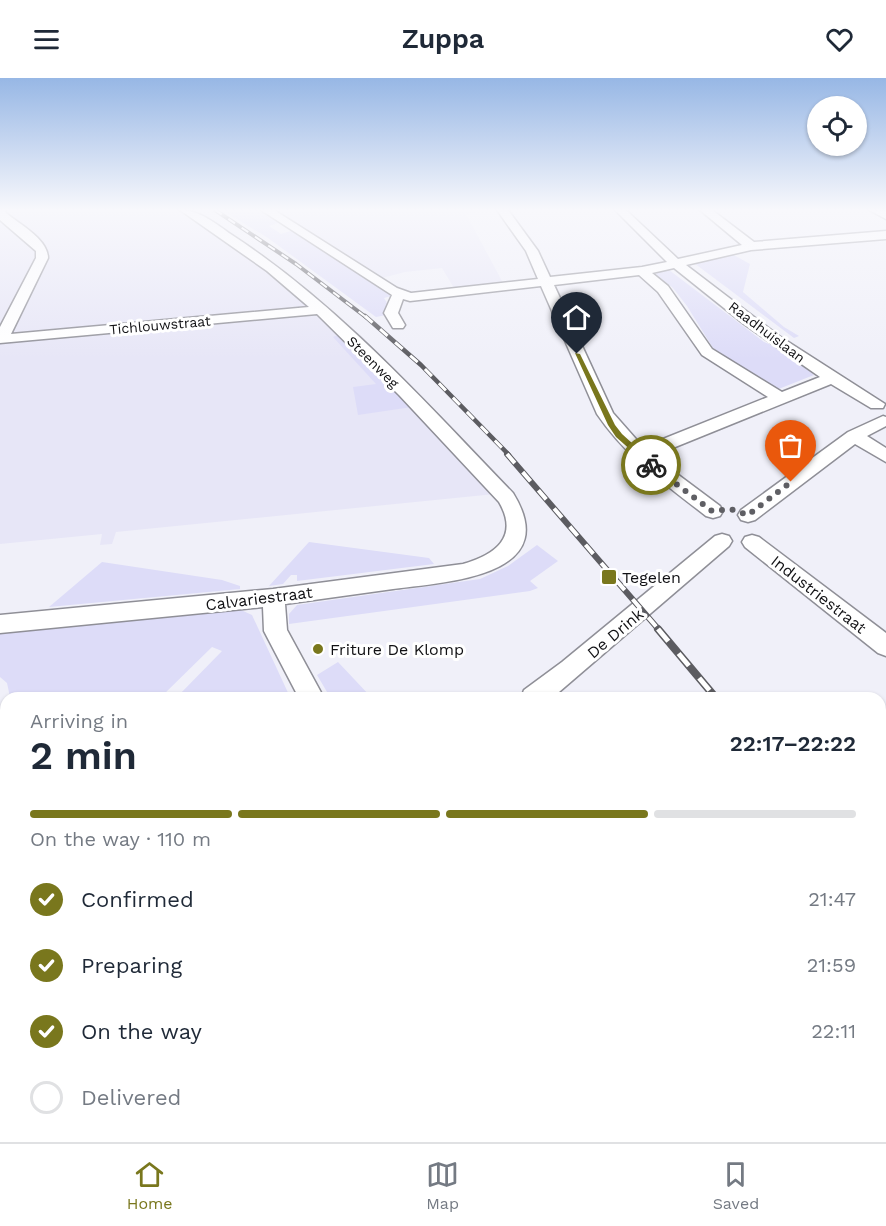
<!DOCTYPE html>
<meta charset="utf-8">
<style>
:root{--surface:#fff;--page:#f6f6f7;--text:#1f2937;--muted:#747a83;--line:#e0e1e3;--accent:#79771d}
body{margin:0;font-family:"Work Sans",sans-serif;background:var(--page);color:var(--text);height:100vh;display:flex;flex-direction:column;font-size:22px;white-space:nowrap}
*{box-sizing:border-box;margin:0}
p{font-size:20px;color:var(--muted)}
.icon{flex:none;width:33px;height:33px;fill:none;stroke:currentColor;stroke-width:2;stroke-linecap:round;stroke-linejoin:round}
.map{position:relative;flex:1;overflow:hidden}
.details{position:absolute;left:0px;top:614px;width:886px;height:452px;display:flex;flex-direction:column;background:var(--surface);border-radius:18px 18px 0 0;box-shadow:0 2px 4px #0004}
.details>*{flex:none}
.controls{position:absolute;left:807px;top:18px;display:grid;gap:12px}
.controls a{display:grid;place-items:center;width:60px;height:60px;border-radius:50%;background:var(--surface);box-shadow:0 2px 4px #0004;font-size:30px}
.pin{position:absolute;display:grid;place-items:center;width:51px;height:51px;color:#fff;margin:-62px -26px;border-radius:50% 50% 50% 0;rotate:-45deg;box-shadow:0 0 6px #0007}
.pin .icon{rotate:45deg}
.courier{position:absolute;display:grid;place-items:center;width:60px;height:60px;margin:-30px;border:4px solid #79771d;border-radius:50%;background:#fff;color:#222;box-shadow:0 2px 8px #0007}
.overview em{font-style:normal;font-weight:600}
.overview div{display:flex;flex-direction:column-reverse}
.overview{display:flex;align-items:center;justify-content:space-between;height:102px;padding:0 30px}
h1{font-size:39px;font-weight:600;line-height:45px}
.bar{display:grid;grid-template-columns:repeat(4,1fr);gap:9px 6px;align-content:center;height:72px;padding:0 30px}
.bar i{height:8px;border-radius:4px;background:var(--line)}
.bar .selected{background:var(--accent)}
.bar p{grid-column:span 4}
ol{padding:0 30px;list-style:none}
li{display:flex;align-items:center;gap:18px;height:66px}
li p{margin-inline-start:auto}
li .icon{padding:6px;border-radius:50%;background:var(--accent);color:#fff;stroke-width:4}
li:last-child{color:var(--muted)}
li i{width:33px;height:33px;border:3px solid var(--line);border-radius:50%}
header{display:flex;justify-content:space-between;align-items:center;height:78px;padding:0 30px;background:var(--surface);font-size:27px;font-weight:600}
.dock{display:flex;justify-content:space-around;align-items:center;height:84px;border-top:2px solid var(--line);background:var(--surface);font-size:16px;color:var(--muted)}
.dock a{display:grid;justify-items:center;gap:3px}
.dock .selected{color:var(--accent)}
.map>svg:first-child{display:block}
.built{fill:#e7e6f7}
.green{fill:#dddcf8}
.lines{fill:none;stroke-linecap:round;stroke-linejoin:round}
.minor-casing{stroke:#8f8f97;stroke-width:3}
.minor{fill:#fff;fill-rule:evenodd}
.rail-far4-casing{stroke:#5c5c61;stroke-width:4}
.rail-far3-casing{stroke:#5c5c61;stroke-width:4.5}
.rail-far2-casing{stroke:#5c5c61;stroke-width:6}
.rail-far1-casing{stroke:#5c5c61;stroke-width:8}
.rail-casing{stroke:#5c5c61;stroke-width:9}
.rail-far4{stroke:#fff;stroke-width:2;stroke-dasharray:8;stroke-linecap:butt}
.rail-far3{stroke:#fff;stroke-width:3;stroke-dasharray:10;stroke-linecap:butt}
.rail-far2{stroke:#fff;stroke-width:4;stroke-dasharray:12;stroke-linecap:butt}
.rail-far1{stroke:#fff;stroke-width:5;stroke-dasharray:16;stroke-linecap:butt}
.rail{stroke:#fff;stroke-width:7;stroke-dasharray:20;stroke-linecap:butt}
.route{fill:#79771d}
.done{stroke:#5f5f64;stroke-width:6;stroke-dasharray:0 10.8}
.poi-dot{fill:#79771d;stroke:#fff;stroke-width:2}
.labels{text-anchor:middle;stroke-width:6;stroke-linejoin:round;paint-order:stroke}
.far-street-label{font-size:14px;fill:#111114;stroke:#fff}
.poi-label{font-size:16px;fill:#111114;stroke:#fff;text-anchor:start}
.street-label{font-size:16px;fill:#111114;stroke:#fff}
</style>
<header><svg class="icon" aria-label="menu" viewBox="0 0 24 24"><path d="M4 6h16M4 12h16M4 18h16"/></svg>Zuppa<svg class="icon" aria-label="heart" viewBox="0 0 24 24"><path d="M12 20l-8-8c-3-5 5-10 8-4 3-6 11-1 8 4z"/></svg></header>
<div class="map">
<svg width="886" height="1064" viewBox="0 0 886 1064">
<rect width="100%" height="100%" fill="#f0f0f9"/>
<path class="built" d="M0 132H175L281 198 495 416 116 454 112 466 100 467 102 456 0 466Z
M276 132H486L466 136 503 205 454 210 442 190 405 194 382 200Z"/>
<path class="green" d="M222 132H261L278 145 269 148 281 156 294 152 391 218 384 220 387 225 386 237 376 239 268 160Z
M732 176 750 186 743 214 784 249 799 258 794 260 694 185Z
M669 192 764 264 784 272 814 297 776 312 720 277 713 270 687 228 673 210 657 197V194Z
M340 256 387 306 412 329 358 337 353 309 376 306 333 259Z
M309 464 429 480 434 486 297 503V497H291L283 506 269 508Z
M537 467 558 483 530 503 538 510 530 513 289 546V536L297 527 480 501 508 488Z
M102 484 222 502 240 508V511L49 529Z
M241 532 252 537 290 619H177L222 573 212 569 161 619H10L7 605 0 599V555Z
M338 584 371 619H330L317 597Z
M6 794V888L0 893V800Z
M881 835 886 842V919L881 905Z
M0 927 6 936V1008L0 1013Z
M58 1059H469L468 1064H52Z"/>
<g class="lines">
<g class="minor-casing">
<path id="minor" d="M0 132H5L6 135C19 146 48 161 48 180L11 256 309 229 267 193 180 132C200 132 216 146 232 157 339 227 425 324 513 415 565 499 445 504 393 511 357 516 321 521 285 526L287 552 324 620H299L264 553 263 529 0 555V537L273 511 463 486C494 477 520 460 499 424L399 317 317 236 0 265V249L36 180V173L0 142Z
M261 132H274L397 210 411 215 538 201 526 173 497 132H508L538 173 550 199 642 189 667 184 615 132H626L678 181 742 167 700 132H712L754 164 886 153V161L751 172 686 187 779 258 885 326 883 330H871L831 306 653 378 720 428 723 433 720 438 713 440 706 438C664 405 627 380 597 336L541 208 410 223 403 221 398 235 405 247 403 250H393L384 235 392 217ZM674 190 744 246 820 299 782 314 712 271 668 208 652 195ZM639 197 658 214 702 277 768 319 643 369 613 335 554 207Z
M869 132 886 133V141Z
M883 338 886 339V348L867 358 886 370V384L855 366 755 442 748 444 741 442 738 437 741 432 848 354Z
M722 456 729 458 732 463 729 468 552 620H521L524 612 562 584 715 458Z
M752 457 759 459 886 555V578L878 575 745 469 742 464 745 459Z
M886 667V693L880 695V669Z
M880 756 886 758V791L880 788Z
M880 998 886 1000V1064H845L843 1059H880Z
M6 1030V1059H21L17 1064H0V1033Z
M471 1059H509L508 1064H470Z"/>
</g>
<use href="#minor" class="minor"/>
<g class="rail-far4-casing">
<path id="rail-far4" d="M215 132 296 186 367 240"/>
</g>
<g class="rail-far3-casing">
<path id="rail-far3" d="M365 238 421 287 509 377"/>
</g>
<g class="rail-far2-casing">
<path id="rail-far2" d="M507 376 660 553"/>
</g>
<g class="rail-far1-casing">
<path id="rail-far1" d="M658 551 716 620"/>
</g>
<g class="rail-casing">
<path id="rail" d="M880 815 886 822"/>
</g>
<use href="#rail-far4" class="rail-far4"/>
<use href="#rail-far3" class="rail-far3"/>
<use href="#rail-far2" class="rail-far2"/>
<use href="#rail-far1" class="rail-far1"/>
<use href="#rail" class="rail"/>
</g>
<linearGradient id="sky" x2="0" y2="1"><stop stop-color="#97b7e5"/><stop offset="0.47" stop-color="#f8f8fc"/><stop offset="1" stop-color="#f8f8fc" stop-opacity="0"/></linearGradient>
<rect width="886" height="281" fill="url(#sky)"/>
<path class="route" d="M575 275 580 276 615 347 622 356 654 385V388H649L616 359 608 347Z"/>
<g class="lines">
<path class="done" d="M651 387 712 433 730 431 748 437 791 404"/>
</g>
<g class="poi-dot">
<rect x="601" y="491" width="16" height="16" rx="3"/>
<circle cx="318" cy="571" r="6"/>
</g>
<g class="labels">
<g class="far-street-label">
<text transform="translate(160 247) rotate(-5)" y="5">Tichlouwstraat</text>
<text transform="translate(767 254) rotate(37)" y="5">Raadhuislaan</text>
<text transform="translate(373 284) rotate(45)" y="5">Steenweg</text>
</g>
<g class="poi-label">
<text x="622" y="505">Tegelen</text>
<text x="330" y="577">Friture De Klomp</text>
</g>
<g class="street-label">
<text transform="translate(819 516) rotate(38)" y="6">Industriestraat</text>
<text transform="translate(259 520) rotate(-7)" y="6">Calvariestraat</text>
<text transform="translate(615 555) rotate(-40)" y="6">De Drink</text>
</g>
</g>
</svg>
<div class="controls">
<a><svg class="icon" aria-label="locate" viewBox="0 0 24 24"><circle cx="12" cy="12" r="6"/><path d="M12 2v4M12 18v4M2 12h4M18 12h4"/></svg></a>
</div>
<div class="pin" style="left:791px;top:404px;background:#ea580c"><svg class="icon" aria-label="bag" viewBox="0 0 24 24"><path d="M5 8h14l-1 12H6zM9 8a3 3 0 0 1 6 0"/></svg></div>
<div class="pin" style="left:577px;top:276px;background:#1f2937"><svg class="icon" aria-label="home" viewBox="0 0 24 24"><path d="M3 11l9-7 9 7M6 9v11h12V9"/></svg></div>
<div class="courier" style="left:651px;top:387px"><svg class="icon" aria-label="bike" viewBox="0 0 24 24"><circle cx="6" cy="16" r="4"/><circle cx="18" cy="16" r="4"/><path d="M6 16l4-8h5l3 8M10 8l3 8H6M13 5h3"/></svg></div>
<section class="details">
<div class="overview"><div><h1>2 min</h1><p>Arriving in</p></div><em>22:17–22:22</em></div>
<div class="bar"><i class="selected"></i><i class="selected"></i><i class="selected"></i><i></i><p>On the way · 110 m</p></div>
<ol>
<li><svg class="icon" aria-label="check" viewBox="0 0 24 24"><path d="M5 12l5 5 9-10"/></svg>Confirmed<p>21:47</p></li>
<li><svg class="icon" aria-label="check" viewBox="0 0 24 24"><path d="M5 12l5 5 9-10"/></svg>Preparing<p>21:59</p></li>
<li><svg class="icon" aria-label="check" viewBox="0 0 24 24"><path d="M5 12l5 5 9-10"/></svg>On the way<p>22:11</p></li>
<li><i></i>Delivered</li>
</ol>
</section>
</div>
<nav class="dock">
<a class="selected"><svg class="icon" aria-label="home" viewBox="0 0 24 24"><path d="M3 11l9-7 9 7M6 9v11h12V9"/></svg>Home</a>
<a><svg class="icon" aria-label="map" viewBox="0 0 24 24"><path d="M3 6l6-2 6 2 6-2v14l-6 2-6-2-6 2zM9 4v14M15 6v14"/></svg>Map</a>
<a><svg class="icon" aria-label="saved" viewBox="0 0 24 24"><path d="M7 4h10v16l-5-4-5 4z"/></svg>Saved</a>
</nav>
